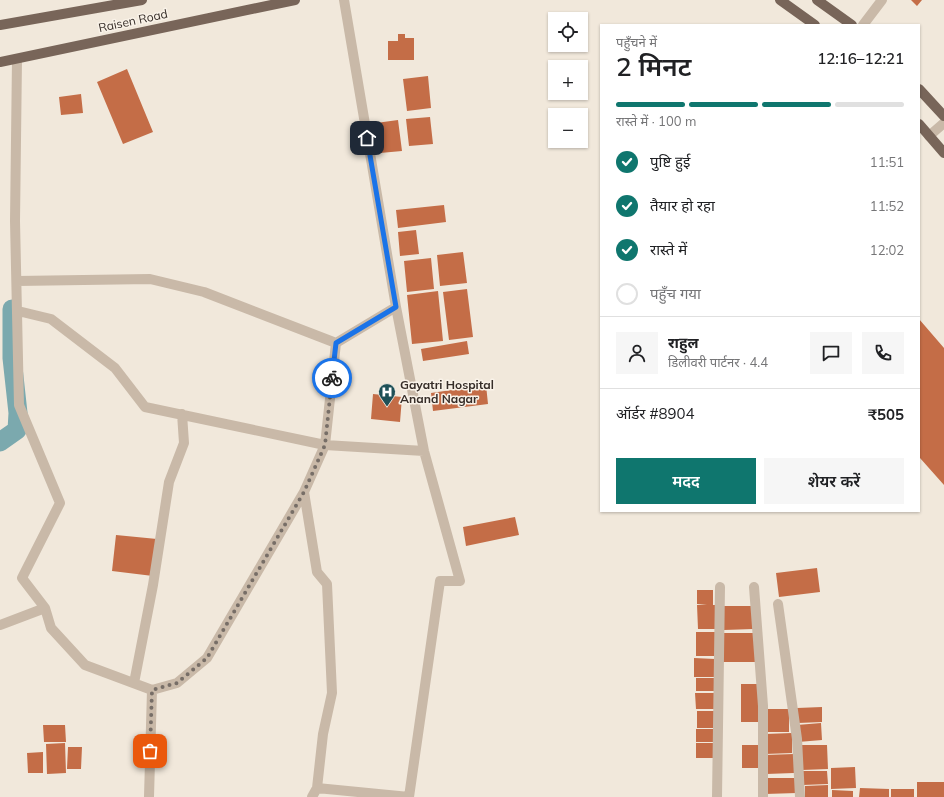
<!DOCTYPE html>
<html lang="hi">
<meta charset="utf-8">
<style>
:root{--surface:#fff;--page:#f6f6f6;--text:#202124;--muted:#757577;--line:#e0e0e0;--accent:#0f766e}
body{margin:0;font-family:Mulish,"Noto Sans Devanagari",sans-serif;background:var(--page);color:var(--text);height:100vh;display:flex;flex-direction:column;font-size:15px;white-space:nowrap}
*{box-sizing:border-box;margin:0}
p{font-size:13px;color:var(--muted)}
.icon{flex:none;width:22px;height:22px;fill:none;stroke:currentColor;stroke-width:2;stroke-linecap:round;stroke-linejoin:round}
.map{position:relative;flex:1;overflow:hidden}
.side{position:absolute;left:600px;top:24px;width:320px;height:488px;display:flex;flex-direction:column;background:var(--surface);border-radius:0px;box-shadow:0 1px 3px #0004}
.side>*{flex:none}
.fabs{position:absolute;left:548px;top:12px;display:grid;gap:8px}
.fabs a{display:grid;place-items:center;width:40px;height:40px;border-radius:0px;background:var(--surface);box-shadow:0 1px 3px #0004;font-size:20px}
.pin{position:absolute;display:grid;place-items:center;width:34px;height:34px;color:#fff;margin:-17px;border-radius:8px;box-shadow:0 2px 6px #0006}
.courier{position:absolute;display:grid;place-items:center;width:40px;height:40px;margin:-20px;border:3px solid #1a73e8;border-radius:50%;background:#fff;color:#222;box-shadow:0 1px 5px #0007}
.headline em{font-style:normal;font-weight:600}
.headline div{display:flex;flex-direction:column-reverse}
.headline{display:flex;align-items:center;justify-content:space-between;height:68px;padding:0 16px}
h1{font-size:26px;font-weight:600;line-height:30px}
.bar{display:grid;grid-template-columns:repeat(4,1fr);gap:6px 4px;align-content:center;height:48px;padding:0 16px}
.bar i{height:5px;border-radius:3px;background:var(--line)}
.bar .selected{background:var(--accent)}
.bar p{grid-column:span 4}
.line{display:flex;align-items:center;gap:10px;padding:0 16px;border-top:1px solid var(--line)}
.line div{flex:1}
.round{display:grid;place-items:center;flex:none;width:42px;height:42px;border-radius:0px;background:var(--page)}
ol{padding:0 16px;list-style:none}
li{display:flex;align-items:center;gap:12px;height:44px}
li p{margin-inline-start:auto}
li .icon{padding:4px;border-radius:50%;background:var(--accent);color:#fff;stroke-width:4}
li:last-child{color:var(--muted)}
li i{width:22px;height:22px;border:2px solid var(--line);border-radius:50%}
.cta{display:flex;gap:8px;margin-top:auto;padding:8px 16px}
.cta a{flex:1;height:46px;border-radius:0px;background:var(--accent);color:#fff;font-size:16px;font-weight:600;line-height:46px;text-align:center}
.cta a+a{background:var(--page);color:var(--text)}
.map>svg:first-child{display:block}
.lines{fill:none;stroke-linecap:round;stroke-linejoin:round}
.canal{stroke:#7ba9ae;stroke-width:19}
.building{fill:#c46d47}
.minor{stroke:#c9b9a8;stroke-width:10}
.major{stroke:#786559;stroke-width:10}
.done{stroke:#776e67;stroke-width:4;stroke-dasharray:0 7.2}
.route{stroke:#1a73e8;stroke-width:5}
.labels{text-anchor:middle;stroke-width:3;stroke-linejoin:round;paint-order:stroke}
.street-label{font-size:12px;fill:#362d28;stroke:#f9f2e8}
.poi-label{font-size:12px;font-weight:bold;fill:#362d28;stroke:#f9f2e8;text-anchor:start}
</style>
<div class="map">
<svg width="944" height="797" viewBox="0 0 944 797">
<rect width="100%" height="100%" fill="#f1e8db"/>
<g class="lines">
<path class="canal" d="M0 442 17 430 18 413 12 358V309"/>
</g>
<path class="building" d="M911 0H922L917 6Z
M398 34H405V38H414V60H388V41H398Z
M127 69 153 132 123 144 97 82Z
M428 76 431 108 407 111 403 79Z
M81 94 83 113 61 115 59 97Z
M430 117 433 144 409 146 406 119Z
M398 120 402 151 380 153 376 123Z
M444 205 446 222 398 228 396 210Z
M416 230 419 254 400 256 398 232Z
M463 252 467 283 440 286 437 255Z
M431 258 434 289 407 292 404 261Z
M467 289 473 337 449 340 443 292Z
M438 291 443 341 412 344 407 295Z
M919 319 944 348V485L920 458 919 459Z
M467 341 469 354 423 361 421 349Z
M486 385 488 404 433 411 431 393Z
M373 394 402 397 400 422 371 419Z
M515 517 519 535 466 546 463 527Z
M116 535 157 539 153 576 112 571Z
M817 568 820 592 779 597 776 573Z
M697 590H713V605H716L717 629H698L697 605H707L697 604Z
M724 606H752L753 629 724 630Z
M696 632H715V656H696Z
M723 633H755V662H723Z
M694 658 715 659 714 677H694Z
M696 678H714V691H696Z
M741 684H759V722H741Z
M695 693H714V709H696Z
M822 707V722L798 723 797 708Z
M765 709H789V732H765Z
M697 711H716V728H697Z
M821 723 822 740 798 742 797 725Z
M43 725H65L66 742H44Z
M696 729H714V742H696Z
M792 733V753L765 754V734Z
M65 743 66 773 47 774 46 744Z
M696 743H713V758H696Z
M742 745H761V768H742Z
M801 745H827L828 769 802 770Z
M68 747H82L81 769H67Z
M43 752V773H28L27 753Z
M794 754V773L766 774 765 755Z
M855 767 856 788 831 789V768Z
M803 771H827L828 784 803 785Z
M765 778H796L797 793 765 794Z
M917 782H944V797H917Z
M828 785V797H805V786Z
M860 788 889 789V797H859Z
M891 789H914V797H891Z
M832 790 853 791V797H832Z"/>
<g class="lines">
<path class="minor" d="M344 0 396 307 424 451 460 581H440L409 797
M863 25 882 0
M17 59 15 221 19 405 60 503 22 578 45 608 51 628 85 665 152 690 177 683 207 658 304 492 325 445 336 343
M929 136 944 123
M17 281 150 279 204 292 336 343 396 307
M18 311 51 319 115 368 145 407 325 445 424 451
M304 492 317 572 327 584 332 693 323 734 317 788 312 797
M754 587 763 706V797
M778 604 797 739 800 797
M0 625 45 608
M134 683 153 585 169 482 184 443 182 414
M317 788 409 797
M149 797 152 690
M717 797 720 587"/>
<path class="major" d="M780 0 815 25
M817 0 852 25
M0 25 142 0
M0 62 295 0
M919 89 944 116
M919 124 944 153"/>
</g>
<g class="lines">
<path class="done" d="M150 751 152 690 177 683 207 658 304 492 325 445 332 378"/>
<path class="route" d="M332 378 336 343 396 307 367 138"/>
</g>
<defs>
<g id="hospital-pin" transform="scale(0.9)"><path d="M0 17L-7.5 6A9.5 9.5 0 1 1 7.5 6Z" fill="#1e5057" stroke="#f9f2e8"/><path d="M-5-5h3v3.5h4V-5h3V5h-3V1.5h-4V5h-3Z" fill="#fff"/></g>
</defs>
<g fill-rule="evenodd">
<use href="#hospital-pin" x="387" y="392"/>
</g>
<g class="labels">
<g class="street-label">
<text transform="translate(133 21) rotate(-12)" y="4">Raisen Road</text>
</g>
<g class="poi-label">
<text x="400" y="389">Gayatri Hospital<tspan x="400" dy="14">Anand Nagar</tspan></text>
</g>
</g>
</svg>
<div class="fabs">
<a><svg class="icon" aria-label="locate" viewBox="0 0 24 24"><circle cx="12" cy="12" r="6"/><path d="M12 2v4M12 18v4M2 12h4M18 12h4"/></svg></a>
<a>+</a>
<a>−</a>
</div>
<div class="pin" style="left:150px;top:751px;background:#ea580c"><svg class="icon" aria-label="bag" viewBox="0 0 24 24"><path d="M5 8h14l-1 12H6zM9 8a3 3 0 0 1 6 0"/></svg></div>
<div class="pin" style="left:367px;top:138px;background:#1f2937"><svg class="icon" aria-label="home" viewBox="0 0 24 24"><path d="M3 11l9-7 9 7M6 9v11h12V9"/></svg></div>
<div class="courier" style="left:332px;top:378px"><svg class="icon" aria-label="bike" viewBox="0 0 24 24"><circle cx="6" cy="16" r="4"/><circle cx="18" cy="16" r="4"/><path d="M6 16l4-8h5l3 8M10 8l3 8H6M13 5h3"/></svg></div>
<section class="side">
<div class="headline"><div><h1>2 मिनट</h1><p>पहुँचने में</p></div><em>12:16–12:21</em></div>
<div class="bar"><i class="selected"></i><i class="selected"></i><i class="selected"></i><i></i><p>रास्ते में · 100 m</p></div>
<ol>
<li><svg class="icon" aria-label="check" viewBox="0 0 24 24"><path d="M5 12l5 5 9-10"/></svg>पुष्टि हुई<p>11:51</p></li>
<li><svg class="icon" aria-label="check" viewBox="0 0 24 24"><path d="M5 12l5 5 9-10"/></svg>तैयार हो रहा<p>11:52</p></li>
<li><svg class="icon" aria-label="check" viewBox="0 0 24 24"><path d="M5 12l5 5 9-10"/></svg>रास्ते में<p>12:02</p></li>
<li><i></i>पहुँच गया</li>
</ol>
<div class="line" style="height:72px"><a class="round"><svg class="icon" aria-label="person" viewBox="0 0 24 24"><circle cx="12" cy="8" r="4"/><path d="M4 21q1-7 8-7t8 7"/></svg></a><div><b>राहुल</b><p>डिलीवरी पार्टनर · 4.4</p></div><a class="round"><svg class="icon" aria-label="chat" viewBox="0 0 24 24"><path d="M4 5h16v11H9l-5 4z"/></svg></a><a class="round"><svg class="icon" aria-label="phone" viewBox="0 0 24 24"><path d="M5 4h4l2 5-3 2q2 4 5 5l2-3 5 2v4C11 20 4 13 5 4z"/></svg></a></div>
<div class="line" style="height:52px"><div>ऑर्डर #8904</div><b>₹505</b></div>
<div class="cta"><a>मदद</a><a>शेयर करें</a></div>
</section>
</div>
